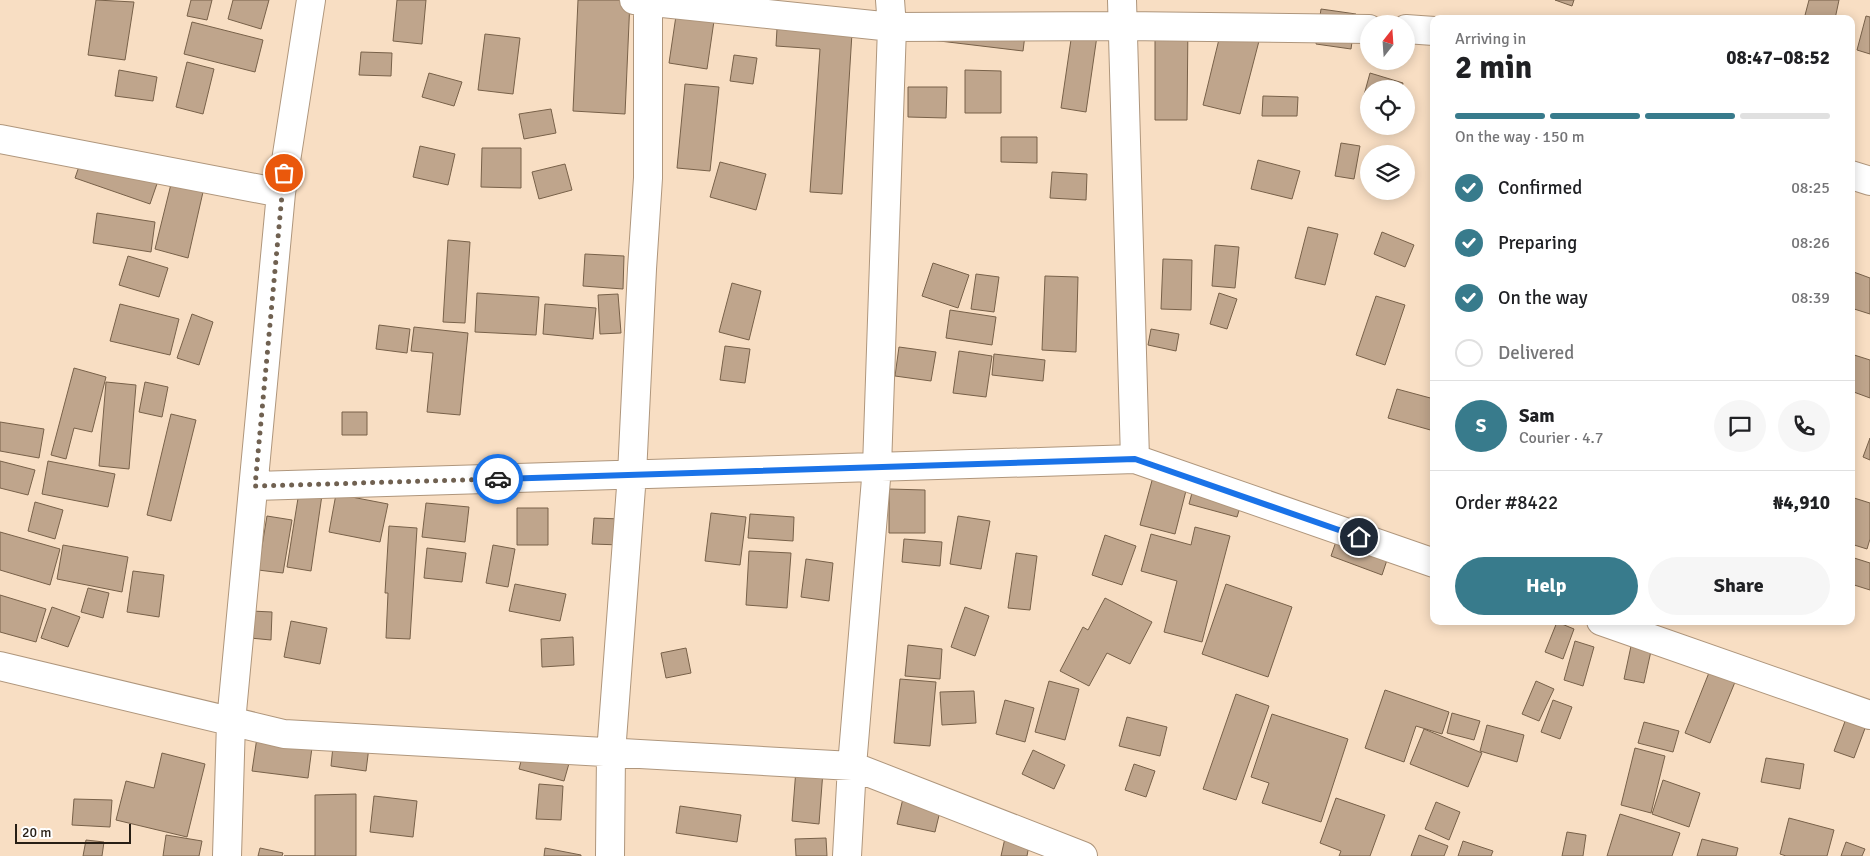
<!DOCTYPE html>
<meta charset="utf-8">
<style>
:root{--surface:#fff;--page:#f6f6f6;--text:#202124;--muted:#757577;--line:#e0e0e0;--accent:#387b8c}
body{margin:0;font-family:Signika,sans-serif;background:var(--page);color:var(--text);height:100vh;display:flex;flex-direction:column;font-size:19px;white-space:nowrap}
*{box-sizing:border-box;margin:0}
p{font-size:16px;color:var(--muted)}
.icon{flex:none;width:28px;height:28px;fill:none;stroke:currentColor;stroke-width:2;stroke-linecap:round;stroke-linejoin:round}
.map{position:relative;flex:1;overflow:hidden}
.drawer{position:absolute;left:1430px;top:15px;width:425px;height:610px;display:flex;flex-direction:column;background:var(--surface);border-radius:10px;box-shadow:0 2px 12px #0003}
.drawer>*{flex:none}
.needle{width:32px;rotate:17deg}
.buttons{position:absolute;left:1360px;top:15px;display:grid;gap:10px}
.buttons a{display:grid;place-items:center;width:55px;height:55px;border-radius:50%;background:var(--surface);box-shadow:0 2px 12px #0003;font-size:25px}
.scale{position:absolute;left:15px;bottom:12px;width:116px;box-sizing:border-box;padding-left:5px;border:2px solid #271e14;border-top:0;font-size:14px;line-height:18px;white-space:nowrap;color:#271e14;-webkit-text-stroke:4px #fff;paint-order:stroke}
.pin{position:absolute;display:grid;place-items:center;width:42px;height:42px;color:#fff;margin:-21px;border:2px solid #fff;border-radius:50%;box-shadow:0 1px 5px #0007}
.courier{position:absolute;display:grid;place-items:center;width:50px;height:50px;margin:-25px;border:4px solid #1a73e8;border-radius:50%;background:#fff;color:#222;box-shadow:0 1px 6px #0007}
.head em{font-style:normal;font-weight:700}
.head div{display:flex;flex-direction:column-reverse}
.head{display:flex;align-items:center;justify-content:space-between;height:85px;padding:0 25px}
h1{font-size:32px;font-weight:700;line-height:38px}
.bar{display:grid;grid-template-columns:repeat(4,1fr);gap:8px 5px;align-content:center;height:60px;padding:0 25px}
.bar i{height:6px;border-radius:4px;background:var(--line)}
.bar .active{background:var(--accent)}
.bar p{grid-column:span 4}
.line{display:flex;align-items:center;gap:12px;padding:0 25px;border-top:1px solid var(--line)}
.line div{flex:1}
.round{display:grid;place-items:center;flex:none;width:52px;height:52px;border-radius:26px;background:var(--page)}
ol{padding:0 25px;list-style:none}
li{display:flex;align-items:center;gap:15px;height:55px}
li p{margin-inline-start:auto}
li .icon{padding:5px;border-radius:50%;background:var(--accent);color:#fff;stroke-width:4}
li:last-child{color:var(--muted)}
li i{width:28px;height:28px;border:2px solid var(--line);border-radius:50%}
.cta{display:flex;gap:10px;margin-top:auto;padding:10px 25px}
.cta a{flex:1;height:58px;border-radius:30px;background:var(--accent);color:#fff;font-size:20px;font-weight:700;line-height:58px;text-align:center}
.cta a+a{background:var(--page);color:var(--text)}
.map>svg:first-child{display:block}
.building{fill:#bfa58c;stroke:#786149}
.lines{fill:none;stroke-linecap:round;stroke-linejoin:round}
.street-casing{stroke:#af967c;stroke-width:30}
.street{stroke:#fff;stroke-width:28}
.done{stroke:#706151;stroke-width:5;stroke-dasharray:0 9}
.route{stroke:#1a73e8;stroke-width:6}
</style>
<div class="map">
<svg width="1870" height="856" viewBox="0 0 1870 856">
<rect width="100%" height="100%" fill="#f8dec3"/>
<path class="building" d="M96 0 134 2 125 60 88 55Z
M191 0H212L207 20 187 16Z
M233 0H269L261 29 228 19Z
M397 0H426L422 44 393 41Z
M578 0H630L625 114 573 111Z
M1555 0H1574L1572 6Z
M1809 0H1839L1835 19H1804Z
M677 9 715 14 707 69 669 63Z
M1321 9 1356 14 1351 49 1316 44Z
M778 11 853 17 842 194 810 192 820 49 776 46Z
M1866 16 1870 17V54L1857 50Z
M1155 21H1188L1187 120H1155Z
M192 22 263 40 255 72 184 54Z
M1073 26 1098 29 1086 112 1061 108Z
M1026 27 1023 51 923 39Z
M1221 31 1259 41 1240 114 1203 105Z
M485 34 520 38 513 94 478 90Z
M361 52 392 53 391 76 359 75Z
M734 55 757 58 753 84 730 81Z
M187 62 214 69 203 114 176 107Z
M119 70 157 77 153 101 115 96Z
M965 70 1001 71V113H965Z
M429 73 462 82 454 106 422 97Z
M1370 73 1403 83 1402 89H1369V96L1364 95Z
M685 84 719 87 710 171 677 168Z
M908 87H947L946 118 908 117Z
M1263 96 1298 97 1297 116H1262Z
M551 109 556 133 524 139 519 114Z
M1001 137H1037V163L1001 162Z
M1341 143 1360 146 1354 179 1335 176Z
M420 146 455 154 448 185 413 177Z
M482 148H521V188L481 187Z
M85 149 160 175 150 204 75 178Z
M1258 160 1300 171 1292 199 1251 189Z
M720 162 766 174 756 210 710 197Z
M565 164 572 190 539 199 532 172Z
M1052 172 1087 174 1086 200 1050 198Z
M171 184 203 192 188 258 155 249Z
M97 213 155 222 151 252 93 243Z
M1308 227 1338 234 1325 285 1295 278Z
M1382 232 1414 245 1405 267 1374 254Z
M448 240 470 242 465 323 443 322Z
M1215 245 1239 247 1235 288 1212 286Z
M585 254 624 256 623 289 583 286Z
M128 256 168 268 159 297 119 285Z
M1163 259 1192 260 1191 310 1161 309Z
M933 263 969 275 958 308 922 296Z
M1851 271 1870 278V314L1851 308Z
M976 274 999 277 994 312 971 309Z
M1045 276 1078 277 1076 352 1042 350Z
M732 283 761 291 749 340 719 332Z
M477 293 539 297 536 335 475 332Z
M1219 293 1237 299 1227 329 1210 324Z
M618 294 621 333 600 334 598 295Z
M1376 296 1405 305 1385 365 1356 355Z
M120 304 179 319 170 355 110 341Z
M545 304 596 308 593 339 543 334Z
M950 310 996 317 992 345 946 338Z
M192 314 213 322 199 365 177 358Z
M379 325 410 329 407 353 376 349Z
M414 327 468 333 460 415 427 412 433 353 411 351Z
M1151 329 1179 334 1176 351 1148 345Z
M725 346 750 349 745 383 720 380Z
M899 347 936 352 931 381 895 376Z
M959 351 992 356 986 397 953 393Z
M994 354 1045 360 1043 381 992 375Z
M1851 354 1870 360V398L1851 391Z
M74 368 106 377 92 432 74 428 66 459 51 455Z
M106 382 136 385 129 469 99 466Z
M145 382 168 387 162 417 139 412Z
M1397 389 1434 399V431L1388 418Z
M342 412H367V435H342Z
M171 414 196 420 171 521 147 515Z
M0 422 44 429 39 458 0 451Z
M1870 438V460L1863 457Z
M0 461 35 470 28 495 0 488Z
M48 461 115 474 108 507 42 494Z
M1157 462 1191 471 1175 534 1140 525Z
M1196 478 1245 491 1237 517 1189 504Z
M889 489 925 490V533H889Z
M299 492 322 495 311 571 287 567Z
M336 494 388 504 380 542 329 532Z
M1851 497 1870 503V539L1867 549 1851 544Z
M35 502 63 510 55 539 28 531Z
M426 503 469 507 465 542 422 537Z
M517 508H548V545H517Z
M711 513 746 517 740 565 705 561Z
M750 514 794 517 793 541 748 538Z
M267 516 292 520 283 573 258 570Z
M958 516 990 521 981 569 950 564Z
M594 518 621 519V545L592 544Z
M389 526 417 528 410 639 386 638 388 593H385Z
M1195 527 1230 536 1202 642 1164 632 1177 581 1141 571 1151 534 1191 545Z
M1341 527 1392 545 1382 575 1331 556Z
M0 532 60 549 50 585 0 570Z
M1105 535 1136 546 1122 585 1092 575Z
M904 539 942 542 940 566 902 562Z
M63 545 128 557 122 592 57 579Z
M493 545 515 549 508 587 486 583Z
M427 548 466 553 462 582 424 578Z
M749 551 791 553 787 608 746 605Z
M1016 553 1037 556 1030 610 1008 608Z
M1851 557 1870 563V590L1851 584Z
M806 559 833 563 829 601 801 597Z
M133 571 164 575 159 617 127 612Z
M515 584 566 594 560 621 509 611Z
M1226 584 1292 607 1268 677 1202 654Z
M88 588 109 593 103 618 81 612Z
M0 595 46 609 36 642 0 632Z
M1105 598 1152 622 1130 664 1107 653 1089 686 1060 671 1083 627 1088 630Z
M52 607 80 617 68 647 41 638Z
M965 607 989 616 975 656 951 647Z
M251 611 272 612 271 640 250 638Z
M291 621 327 628 320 664 284 657Z
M1557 622 1574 629 1563 659 1545 652Z
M573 637 574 665 542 667 541 639Z
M1575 641 1594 647 1583 686 1564 680Z
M908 645 942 649 940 679 905 676Z
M1631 646 1651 651 1644 683 1624 679Z
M686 648 691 673 666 678 661 653Z
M1716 655 1742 665 1710 743 1685 733Z
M900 679 936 682 930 746 894 743Z
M1049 681 1079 689 1065 740 1035 732Z
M1536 681 1554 689 1539 721 1522 714Z
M1385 690 1449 712 1442 734 1416 726 1404 762 1365 748Z
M974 691 976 723 942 725 940 692Z
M1236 694 1269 706 1236 800 1203 789Z
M1005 700 1034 708 1025 742 996 734Z
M1553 700 1572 707 1560 739 1541 732Z
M1452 713 1480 721 1474 740 1447 733Z
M1272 714 1348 739 1321 822 1262 803 1269 783 1251 777Z
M1847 716 1867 723 1854 758 1834 751Z
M1127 717 1167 727 1160 756 1119 746Z
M1644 722 1679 731 1673 752 1638 743Z
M259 724 314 732 308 778 252 771Z
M1487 725 1524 735 1517 762 1480 751Z
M335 726 371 731 366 771 331 766Z
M1424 729 1482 753 1468 787 1410 764Z
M528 734 574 746 564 781 519 769Z
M1635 748 1665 756 1651 813 1621 805Z
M1033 750 1065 765 1054 789 1022 774Z
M162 753 205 764 187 837 116 820 126 781 154 788Z
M1766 758 1804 764 1800 789 1761 782Z
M1134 764 1155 771 1146 797 1125 790Z
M796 769 823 771 819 824 792 821Z
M1663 780 1700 793 1689 827 1652 814Z
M539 784 563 786 561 820 536 819Z
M356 794V856H284H315V795Z
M904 794 942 803 935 832 897 824Z
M374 796 417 801 413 837 370 832Z
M1336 798 1385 815 1370 856H1339L1341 851 1320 843Z
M74 799 112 800 110 827 72 825Z
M1436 802 1460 812 1449 840 1425 829Z
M680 806 741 815 737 842 676 833Z
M1620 814 1680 833 1672 856H1607Z
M1789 818 1834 830 1827 856H1786L1780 854Z
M1007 829 1031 834 1027 856H1001Z
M1567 832 1586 835 1583 856H1562Z
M166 835 202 841 199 856H163Z
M1419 835 1448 846 1444 856H1411Z
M826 838 827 856H796L795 839Z
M1702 839 1738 848 1736 856H1697Z
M86 840 104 842 102 856H83Z
M1463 841 1493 851 1491 856H1458Z
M1846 842 1865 849 1862 856H1841Z
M260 848 283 853 282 856H258Z
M545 848 581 855V856H544Z"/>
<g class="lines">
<g class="street-casing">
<path id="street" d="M634 0 892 27 1124 26 1369 29
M1122 0 1135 459
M1406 29 1434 31
M0 139 281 193
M1851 175 1870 181
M255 486 1135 459 1434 563
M1601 621 1870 715
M0 666 284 734 852 766 1083 856
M227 856 231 722 281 193 311 0
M610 856 611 753 632 474 642 269 648 178V0
M847 856 852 766 877 467 892 27 890 0"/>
</g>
<use href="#street" class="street"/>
</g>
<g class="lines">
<path class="done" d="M284 173 255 486 498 479"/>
<path class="route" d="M498 479 1135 459 1359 537"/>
</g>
</svg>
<div class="buttons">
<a><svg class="needle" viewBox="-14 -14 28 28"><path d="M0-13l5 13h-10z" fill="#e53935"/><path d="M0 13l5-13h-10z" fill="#757577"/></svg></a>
<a><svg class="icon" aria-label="locate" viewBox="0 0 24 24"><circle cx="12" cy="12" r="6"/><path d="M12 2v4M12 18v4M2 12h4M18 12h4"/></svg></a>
<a><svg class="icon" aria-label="layers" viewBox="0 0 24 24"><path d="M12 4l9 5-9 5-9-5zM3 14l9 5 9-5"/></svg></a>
</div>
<div class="scale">20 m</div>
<div class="pin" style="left:284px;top:173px;background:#ea580c"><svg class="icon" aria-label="bag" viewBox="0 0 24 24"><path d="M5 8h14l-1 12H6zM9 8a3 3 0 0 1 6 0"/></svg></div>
<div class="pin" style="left:1359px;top:537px;background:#1f2937"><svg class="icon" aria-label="home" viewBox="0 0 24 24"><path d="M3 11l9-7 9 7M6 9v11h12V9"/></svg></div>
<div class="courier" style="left:498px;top:479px"><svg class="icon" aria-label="car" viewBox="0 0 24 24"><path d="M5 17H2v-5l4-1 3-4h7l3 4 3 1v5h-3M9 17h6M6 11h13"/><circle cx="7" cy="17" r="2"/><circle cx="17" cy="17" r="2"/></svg></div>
<section class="drawer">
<div class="head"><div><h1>2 min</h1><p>Arriving in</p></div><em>08:47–08:52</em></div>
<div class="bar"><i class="active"></i><i class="active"></i><i class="active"></i><i></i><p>On the way · 150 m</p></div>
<ol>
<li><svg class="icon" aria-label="check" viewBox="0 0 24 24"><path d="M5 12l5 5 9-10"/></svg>Confirmed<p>08:25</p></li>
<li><svg class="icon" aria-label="check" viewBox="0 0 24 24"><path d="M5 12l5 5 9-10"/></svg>Preparing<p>08:26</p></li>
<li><svg class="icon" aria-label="check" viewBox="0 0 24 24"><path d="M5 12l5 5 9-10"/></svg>On the way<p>08:39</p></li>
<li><i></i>Delivered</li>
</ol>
<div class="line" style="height:90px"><b class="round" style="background:var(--accent);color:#fff">S</b><div><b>Sam</b><p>Courier · 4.7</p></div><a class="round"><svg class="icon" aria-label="chat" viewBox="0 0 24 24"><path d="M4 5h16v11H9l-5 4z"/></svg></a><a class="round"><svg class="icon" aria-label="phone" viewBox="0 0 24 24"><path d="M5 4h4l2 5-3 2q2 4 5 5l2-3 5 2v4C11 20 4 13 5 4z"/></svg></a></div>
<div class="line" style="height:65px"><div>Order #8422</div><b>₦4,910</b></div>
<div class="cta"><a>Help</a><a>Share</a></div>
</section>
</div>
